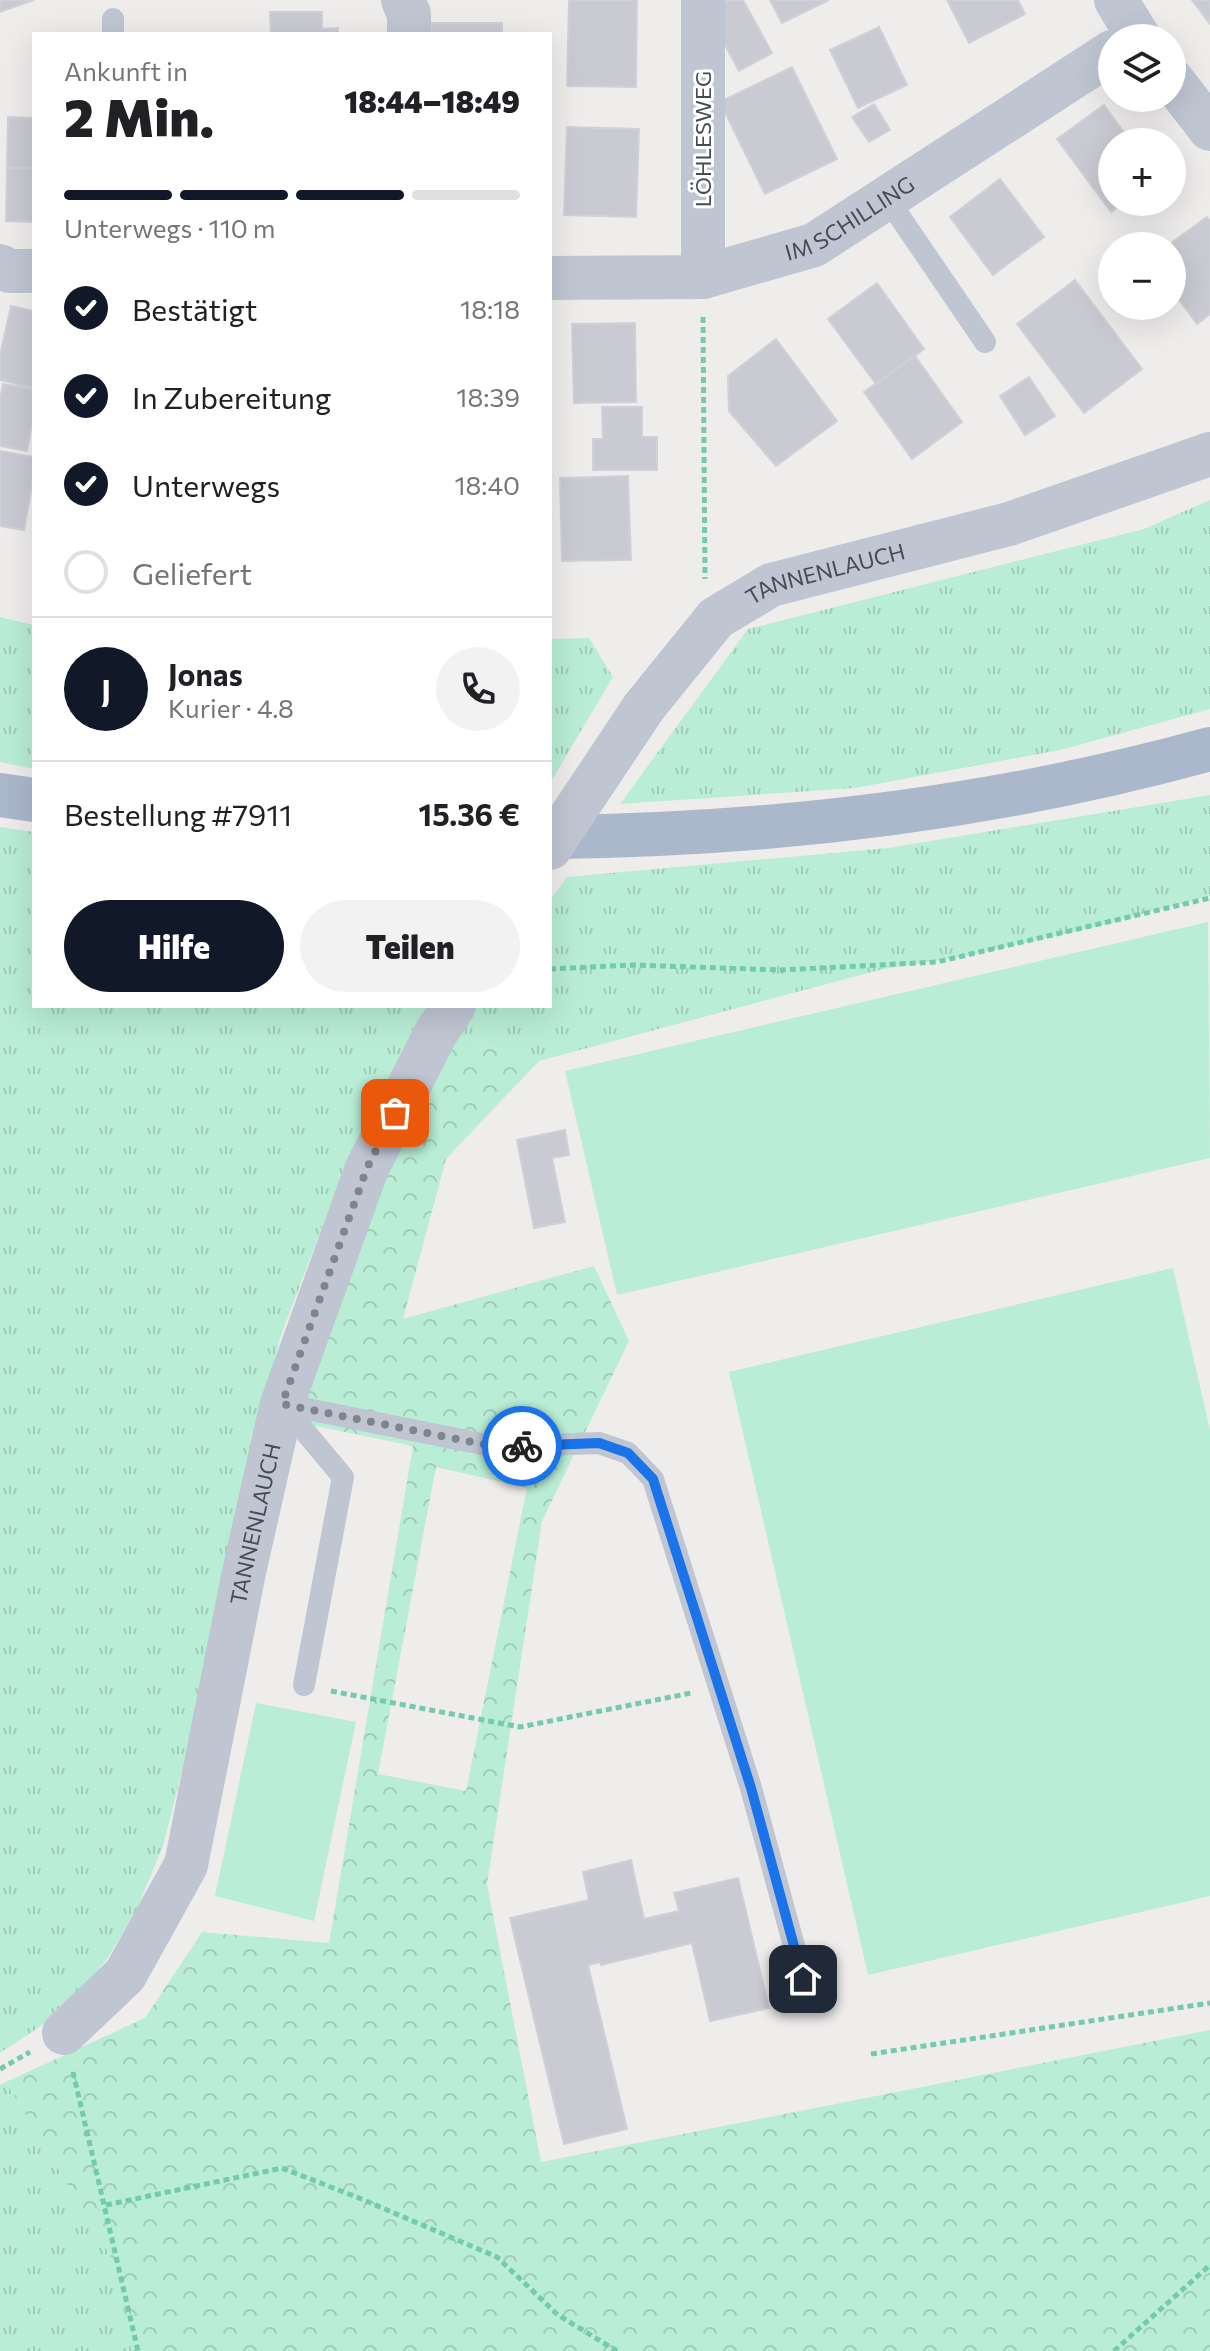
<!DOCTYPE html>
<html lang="de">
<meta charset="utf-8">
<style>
:root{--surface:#fff;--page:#f2f2f2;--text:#202124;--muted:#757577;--line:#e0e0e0;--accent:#111827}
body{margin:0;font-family:Commissioner,sans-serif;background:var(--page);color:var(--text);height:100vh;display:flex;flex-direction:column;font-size:30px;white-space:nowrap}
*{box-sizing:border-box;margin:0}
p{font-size:26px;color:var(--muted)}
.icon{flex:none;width:44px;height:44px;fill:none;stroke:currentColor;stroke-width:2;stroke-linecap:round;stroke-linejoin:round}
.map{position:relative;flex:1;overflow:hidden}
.drawer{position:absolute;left:32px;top:32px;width:520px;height:976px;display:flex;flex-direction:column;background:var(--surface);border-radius:0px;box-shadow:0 8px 32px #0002}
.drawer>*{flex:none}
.buttons{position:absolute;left:1098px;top:24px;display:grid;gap:16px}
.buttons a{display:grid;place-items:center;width:88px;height:88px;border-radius:50%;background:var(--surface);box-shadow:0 8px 32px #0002;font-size:40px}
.pin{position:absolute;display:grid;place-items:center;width:68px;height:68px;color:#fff;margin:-34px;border-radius:16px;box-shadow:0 4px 12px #0006}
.courier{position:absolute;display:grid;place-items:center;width:80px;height:80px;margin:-40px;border:6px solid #1a73e8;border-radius:50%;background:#fff;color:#222;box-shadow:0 2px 10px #0007}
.headline em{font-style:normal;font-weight:800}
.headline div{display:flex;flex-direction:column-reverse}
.headline{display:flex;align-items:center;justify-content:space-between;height:136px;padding:0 32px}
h1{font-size:52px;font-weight:800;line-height:60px}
.bar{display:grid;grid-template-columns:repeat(4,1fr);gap:12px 8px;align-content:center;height:96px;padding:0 32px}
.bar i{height:10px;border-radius:6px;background:var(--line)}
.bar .on{background:var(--accent)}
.bar p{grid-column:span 4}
.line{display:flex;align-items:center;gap:20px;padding:0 32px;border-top:2px solid var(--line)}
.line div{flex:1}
.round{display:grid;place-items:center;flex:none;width:84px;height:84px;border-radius:42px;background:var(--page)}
ol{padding:0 32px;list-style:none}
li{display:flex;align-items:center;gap:24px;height:88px}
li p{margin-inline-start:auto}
li .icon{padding:8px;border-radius:50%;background:var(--accent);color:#fff;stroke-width:4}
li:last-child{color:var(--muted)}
li i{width:44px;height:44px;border:4px solid var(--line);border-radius:50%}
.cta{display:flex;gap:16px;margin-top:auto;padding:16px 32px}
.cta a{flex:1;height:92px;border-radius:48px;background:var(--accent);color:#fff;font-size:32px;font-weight:800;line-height:92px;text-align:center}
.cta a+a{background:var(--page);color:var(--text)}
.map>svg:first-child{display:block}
.grass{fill:url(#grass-tufts)}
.forest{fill:url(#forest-crowns);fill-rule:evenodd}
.pitch{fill:#b9edd5}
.building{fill:#c9cad2;stroke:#d0d1d8;stroke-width:2}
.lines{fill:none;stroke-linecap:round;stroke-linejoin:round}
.path{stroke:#72cbac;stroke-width:5;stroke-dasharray:6 4;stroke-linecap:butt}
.lane{stroke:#bfc6d2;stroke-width:22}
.street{stroke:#bfc6d2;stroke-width:44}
.primary{stroke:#abb7cb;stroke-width:44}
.street-bridge{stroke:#bfc6d2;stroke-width:44}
.done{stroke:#80848c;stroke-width:8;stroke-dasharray:0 14.4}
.route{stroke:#1a73e8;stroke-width:10}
.labels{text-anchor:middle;stroke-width:6;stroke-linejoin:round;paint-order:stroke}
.street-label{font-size:22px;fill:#454c59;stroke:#fff}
</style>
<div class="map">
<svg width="1210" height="2351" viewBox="0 0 1210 2351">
<defs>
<pattern id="grass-tufts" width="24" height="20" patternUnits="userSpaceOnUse" patternTransform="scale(2)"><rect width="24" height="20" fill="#b9edd5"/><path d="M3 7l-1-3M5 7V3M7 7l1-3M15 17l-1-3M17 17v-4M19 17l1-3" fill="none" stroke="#a0cdb9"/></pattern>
<pattern id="forest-crowns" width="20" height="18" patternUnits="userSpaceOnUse" patternTransform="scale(2)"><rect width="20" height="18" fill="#b9edd5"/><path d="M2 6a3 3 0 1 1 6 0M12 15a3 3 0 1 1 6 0" fill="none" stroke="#a0cdb9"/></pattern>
</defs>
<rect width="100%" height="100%" fill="#efecec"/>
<path class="grass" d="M1210 500V709L1060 750 855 788 620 804 748 629 1144 529Z
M0 617 34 625V769L0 762Z
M589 638 613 677 550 783V639Z
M1210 795V896L1099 926 962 957 883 969 539 1061 452 1035 473 1006H550V900L567 877 888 848Z
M0 827 34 832V1006H428L381 1092 329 1209 281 1335 241 1493 184 1763 163 1846 137 1909 107 1959 65 2010 0 2053Z
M6 2082 126 2282 139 2351H0V2085Z"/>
<path class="forest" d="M452 1035 539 1061 446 1159 403 1319 594 1266 629 1341 542 1521 487 1884 541 2162 1210 2030V2351H139L126 2282 6 2082 145 2018 202 1932 329 1943 413 1446 287 1420 331 1283ZM436 1467 527 1488 466 1791 378 1774Z"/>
<path class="pitch" d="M1208 922 1210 1158 617 1295 565 1071Z
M1173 1268 1210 1430V1896L868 1975 729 1372Z
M256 1703 356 1722 314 1921 215 1896Z"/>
<path class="building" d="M0 0H34L0 12Z
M569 0H637L636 87 567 86Z
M728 0H743L772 53 739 71 707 12Z
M770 0H829L782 23Z
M947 0H1018L1025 14 969 43Z
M1192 0H1210V24Z
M270 12H322V29L338 28V34H271Z
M431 23H502V34H431Z
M879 27 907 85 858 108 830 50Z
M792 67 837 159 765 194 720 102Z
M874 104 890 130 869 142 852 117Z
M1104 105 1131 142H1112V202H1124L1111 212 1057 139Z
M8 117 34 118V168H7Z
M567 127 639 129 636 217 564 215Z
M7 168H34V222L6 221Z
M1000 179 1044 237 993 275 950 217Z
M1207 217 1210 221V314L1197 324 1172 290V246H1167Z
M1075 280 1142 369 1084 413 1017 324Z
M877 283 924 349 876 384 828 319Z
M11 306 34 311V388L0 380V355Z
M635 323 636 402 574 403 572 324Z
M776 339 837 421 776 466 729 411 728 376Z
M915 356 962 422 912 459 864 392Z
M1029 377 1055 416 1025 435 1000 396Z
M3 384 34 389V423H32L27 451 0 446V400Z
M602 407H642V437H657V470H593V439H603Z
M0 451 34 457V474L24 530 0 526Z
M628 476 631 560 562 561 560 478Z
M565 1130 569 1155 552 1158 565 1222 534 1228 517 1140Z
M631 1860 644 1919 679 1911 674 1893 738 1878 769 2008 710 2021 692 1943 601 1965 600 1962 588 1965 627 2129 564 2144 510 1918 589 1900 583 1872Z"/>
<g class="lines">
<path class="path" d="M703 317 705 579
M550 969 633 965 781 970 937 962 1210 898
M331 1691 520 1727 691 1693
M871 2054 1210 2003
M0 2069 30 2052
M73 2072 138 2351
M106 2205 282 2168 359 2198 497 2257 558 2315 617 2351
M1114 2351 1210 2265"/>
<path class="lane" d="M113 19V34
M887 198 985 342
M282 1404 497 1447 599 1443 628 1453 653 1479 751 1788 803 1979
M282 1404 343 1477 304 1685"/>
<g class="street">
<path d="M403 0 409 14V34"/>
<path d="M1116 0 1139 38"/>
<path d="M1172 80 1210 129"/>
<path d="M0 266 9 271H34"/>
<path d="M703 277V0"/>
<path id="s1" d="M550 278 703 277 814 245 1112 52"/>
<path id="s2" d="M644 707 716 618 771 585 1009 524 1210 454"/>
<path id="s3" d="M64 2033 125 1975 186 1865 244 1572 282 1404 367 1168 437 1031 454 1006"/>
</g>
<path class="primary" d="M0 795 34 800
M550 837C771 835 996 808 1210 749"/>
<path class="street-bridge" d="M550 848 644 707"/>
</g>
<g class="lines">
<path class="done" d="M395 1113 367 1168 282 1404 497 1447 522 1446"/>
<path class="route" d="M522 1446 599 1443 628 1453 653 1479 751 1788 803 1979"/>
</g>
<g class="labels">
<g class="street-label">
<text transform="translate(703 139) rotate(-90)" y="8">LÖHLESWEG</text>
<text dy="8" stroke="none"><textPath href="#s1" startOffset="312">IM SCHILLING</textPath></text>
<text dy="8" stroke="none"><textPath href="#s2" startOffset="234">TANNENLAUCH</textPath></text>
<text dy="8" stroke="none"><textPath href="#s3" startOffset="558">TANNENLAUCH</textPath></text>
</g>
</g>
</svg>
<div class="buttons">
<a><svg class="icon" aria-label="layers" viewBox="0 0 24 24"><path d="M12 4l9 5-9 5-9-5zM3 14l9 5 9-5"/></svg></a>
<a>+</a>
<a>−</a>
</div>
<div class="pin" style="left:395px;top:1113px;background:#ea580c"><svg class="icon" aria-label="bag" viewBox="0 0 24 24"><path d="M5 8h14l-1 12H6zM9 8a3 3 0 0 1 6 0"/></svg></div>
<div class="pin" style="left:803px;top:1979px;background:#1f2937"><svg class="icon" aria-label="home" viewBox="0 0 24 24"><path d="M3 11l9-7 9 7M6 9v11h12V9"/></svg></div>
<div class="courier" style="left:522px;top:1446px"><svg class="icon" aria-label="bike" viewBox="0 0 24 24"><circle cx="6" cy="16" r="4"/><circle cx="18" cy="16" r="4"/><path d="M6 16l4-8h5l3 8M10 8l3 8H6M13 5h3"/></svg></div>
<section class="drawer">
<div class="headline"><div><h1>2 Min.</h1><p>Ankunft in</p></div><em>18:44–18:49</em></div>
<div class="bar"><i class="on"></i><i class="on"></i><i class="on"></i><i></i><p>Unterwegs · 110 m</p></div>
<ol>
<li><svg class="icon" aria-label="check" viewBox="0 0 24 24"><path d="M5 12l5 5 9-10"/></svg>Bestätigt<p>18:18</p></li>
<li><svg class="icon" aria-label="check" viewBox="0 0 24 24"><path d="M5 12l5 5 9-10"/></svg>In Zubereitung<p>18:39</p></li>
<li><svg class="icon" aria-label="check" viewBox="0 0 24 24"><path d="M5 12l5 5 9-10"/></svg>Unterwegs<p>18:40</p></li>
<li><i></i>Geliefert</li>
</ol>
<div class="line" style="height:144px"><b class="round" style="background:var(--accent);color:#fff">J</b><div><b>Jonas</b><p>Kurier · 4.8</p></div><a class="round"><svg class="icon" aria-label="phone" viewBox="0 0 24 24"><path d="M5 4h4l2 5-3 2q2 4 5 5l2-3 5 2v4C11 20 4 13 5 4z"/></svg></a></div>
<div class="line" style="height:104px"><div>Bestellung #7911</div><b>15.36 €</b></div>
<div class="cta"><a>Hilfe</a><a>Teilen</a></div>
</section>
</div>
